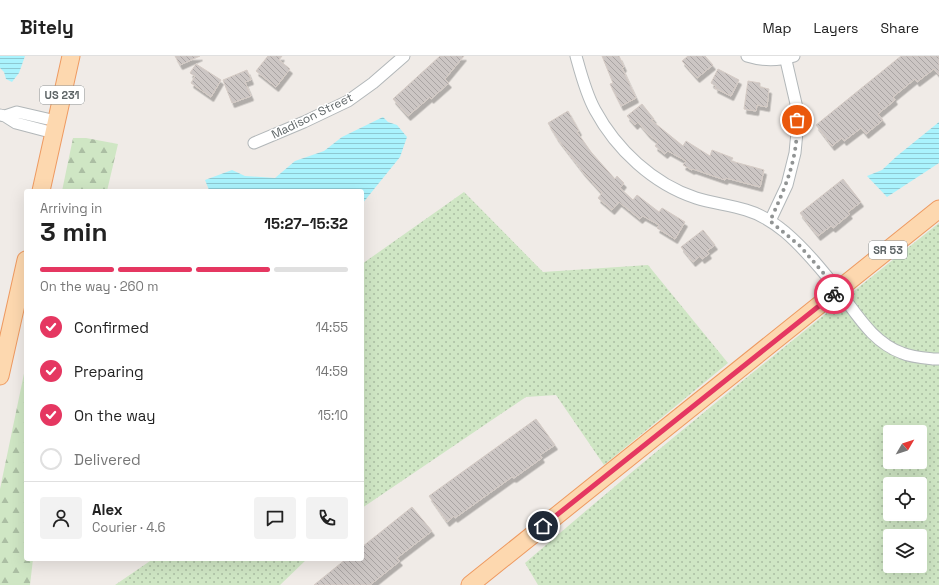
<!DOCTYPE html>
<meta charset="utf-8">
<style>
:root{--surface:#fff;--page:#f2f2f2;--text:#222;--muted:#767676;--line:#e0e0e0;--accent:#e53761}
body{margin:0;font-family:"Space Grotesk",sans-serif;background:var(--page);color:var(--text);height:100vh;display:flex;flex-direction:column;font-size:15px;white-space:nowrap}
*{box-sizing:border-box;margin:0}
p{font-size:13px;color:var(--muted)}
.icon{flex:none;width:22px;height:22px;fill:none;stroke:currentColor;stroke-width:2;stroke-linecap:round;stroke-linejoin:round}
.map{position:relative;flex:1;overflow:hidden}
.side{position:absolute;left:24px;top:133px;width:340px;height:372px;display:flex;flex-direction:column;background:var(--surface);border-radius:4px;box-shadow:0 4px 16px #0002}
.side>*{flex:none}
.needle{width:26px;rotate:51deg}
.buttons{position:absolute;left:883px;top:369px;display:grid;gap:8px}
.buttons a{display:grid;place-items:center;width:44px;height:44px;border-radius:4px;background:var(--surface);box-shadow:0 4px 16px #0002;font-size:20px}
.pin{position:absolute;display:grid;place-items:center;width:34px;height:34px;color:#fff;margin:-17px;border:2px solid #fff;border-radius:50%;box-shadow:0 1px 4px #0007}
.courier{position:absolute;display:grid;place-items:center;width:40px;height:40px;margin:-20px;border:3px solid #e53761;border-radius:50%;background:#fff;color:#222;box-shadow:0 1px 5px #0007}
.overview em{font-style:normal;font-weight:700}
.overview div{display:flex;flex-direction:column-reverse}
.overview{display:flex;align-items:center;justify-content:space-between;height:68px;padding:0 16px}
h1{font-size:26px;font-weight:700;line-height:30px}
.bar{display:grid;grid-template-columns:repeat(4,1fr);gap:6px 4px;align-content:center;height:48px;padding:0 16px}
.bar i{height:5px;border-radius:3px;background:var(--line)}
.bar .on{background:var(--accent)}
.bar p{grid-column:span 4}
.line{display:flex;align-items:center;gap:10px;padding:0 16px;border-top:1px solid var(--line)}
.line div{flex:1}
.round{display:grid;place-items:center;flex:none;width:42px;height:42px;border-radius:4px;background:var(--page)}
ol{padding:0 16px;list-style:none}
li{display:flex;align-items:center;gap:12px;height:44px}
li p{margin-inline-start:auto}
li .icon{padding:4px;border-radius:50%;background:var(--accent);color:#fff;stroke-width:4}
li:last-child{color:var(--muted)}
li i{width:22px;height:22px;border:2px solid var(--line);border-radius:50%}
header{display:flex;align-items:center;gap:24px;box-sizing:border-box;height:56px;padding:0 20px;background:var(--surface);border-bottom:1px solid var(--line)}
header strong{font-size:19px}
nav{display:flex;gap:22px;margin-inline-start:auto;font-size:14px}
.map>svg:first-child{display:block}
.grass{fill:url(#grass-dots);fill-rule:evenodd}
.forest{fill:url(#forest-firs)}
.water{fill:url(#water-rules)}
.building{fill:url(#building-back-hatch);stroke:#d5cbc5;filter:url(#shadow)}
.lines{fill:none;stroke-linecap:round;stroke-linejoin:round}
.minor-casing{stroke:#b2b7b9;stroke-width:13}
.primary-casing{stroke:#ee9a61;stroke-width:19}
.minor{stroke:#fff;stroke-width:11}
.primary{stroke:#fdd8af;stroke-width:17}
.done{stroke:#919494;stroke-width:4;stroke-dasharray:0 7.2}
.route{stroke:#e53761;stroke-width:5}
.labels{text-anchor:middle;stroke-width:3;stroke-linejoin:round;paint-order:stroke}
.shield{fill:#fff;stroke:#8e9395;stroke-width:1}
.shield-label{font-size:11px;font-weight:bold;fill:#5e6567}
.street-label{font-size:12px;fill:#5e6567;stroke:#fff}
</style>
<header>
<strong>Bitely</strong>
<nav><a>Map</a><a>Layers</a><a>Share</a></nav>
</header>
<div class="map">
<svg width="939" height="529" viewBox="0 0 939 529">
<defs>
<pattern id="grass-dots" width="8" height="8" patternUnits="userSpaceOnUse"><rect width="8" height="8" fill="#cfe6c4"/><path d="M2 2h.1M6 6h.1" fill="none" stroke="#abbea3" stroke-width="1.8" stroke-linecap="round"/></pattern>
<pattern id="forest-firs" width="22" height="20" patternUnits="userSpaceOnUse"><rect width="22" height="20" fill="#cfe6c4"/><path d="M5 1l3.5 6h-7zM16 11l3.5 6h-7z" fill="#abbea3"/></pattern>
<pattern id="water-rules" width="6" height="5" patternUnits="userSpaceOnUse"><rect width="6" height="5" fill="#aaf3fd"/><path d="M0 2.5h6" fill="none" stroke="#8ec8d1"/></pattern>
<pattern id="building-back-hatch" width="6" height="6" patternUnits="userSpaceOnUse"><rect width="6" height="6" fill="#ccc6c4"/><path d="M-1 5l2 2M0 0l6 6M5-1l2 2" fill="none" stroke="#a9a4a3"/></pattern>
<filter id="shadow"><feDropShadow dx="2.5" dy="4.5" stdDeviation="0" flood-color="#0004"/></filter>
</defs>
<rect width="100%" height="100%" fill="#f0ebe7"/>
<path class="grass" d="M464 136 543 216 648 209 728 307 604 409 556 339 526 341 362 452V208Z
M939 167V529H538L525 507C660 390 799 279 939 167ZM890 376H920V406H890ZM890 428H920V458H890ZM890 480H920V510H890Z
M153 503H307L280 529H115Z"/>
<path class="forest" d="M73 82H86L118 88 107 135H62Z
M26 308V503H33L30 529H0V433Z"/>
<path class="water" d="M0 0H25L19 17 12 26 6 23 4 16 0 12Z
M383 61 388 66 397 69 407 81 400 101 362 148V135H206L209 134 205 124 232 114 245 120 275 122 295 105 324 95 342 81Z
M939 66V107L887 141 867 120 882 114 897 100Z"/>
<path class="building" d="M175 0H200L180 9Z
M268 0H282L279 4 290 13 276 31 256 15Z
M440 0H464L445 23 449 27 431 43 430 41 408 60 393 43Z
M602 0H619L624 11 622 12 636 42 621 50 610 28 613 27Z
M688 0H705L713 9 697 22 682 5Z
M901 0H939V19L934 13 917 26 915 23 893 41 895 44 878 58 883 64 866 78 861 72 844 85 842 82 832 90 816 69Z
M196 8 221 24 211 41 191 27 195 20 190 17Z
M718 13 739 24 731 40 715 32 716 30 711 27Z
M247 14 251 24 245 26 251 40 232 47 223 24Z
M748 25 760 27V31L769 33 767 51 757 49 756 55 744 53Z
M642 48 654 63 651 64 683 90 686 85 710 100 712 94 733 102 731 105 764 114 760 131 726 122 725 124 693 113 692 114 683 109 686 105 668 95 665 98 655 90 658 86 648 78 638 66 635 69 627 60Z
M568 55 579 75 577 76 591 96 615 123 617 120 624 127 620 132 633 144 637 139 659 156 662 152 685 166 675 183 657 172 659 169 643 160 640 163 619 146 612 154 598 142 602 137 583 116 557 82 548 67Z
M843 123 861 146 848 156 850 158 833 172 831 170 818 180 800 157Z
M703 174 715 189 707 195 709 198 702 203 700 200 693 206 681 191Z
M536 363 555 389 540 399 542 402 514 422 512 421 455 462 454 460 447 466 429 440Z
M412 451 432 475 397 502 400 505 370 529H314L346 503H362V491Z"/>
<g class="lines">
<g class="minor-casing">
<path id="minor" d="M576 0C581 18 586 38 595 54 616 93 653 128 696 142 712 147 729 149 746 154 760 158 774 167 785 176 805 193 822 214 838 234 857 258 872 286 902 297 911 301 924 302 934 303H939
M747 0C763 5 778 5 794 0
M0 59 5 60 16 67 54 77
M5 60 17 56 56 65
M254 87 304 66 348 45 373 27 404 0
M770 165 787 129 795 97 797 76V52L785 0"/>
</g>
<g class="primary-casing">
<path id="primary" d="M41 135 71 0
M0 320 26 204
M470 529 939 153"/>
</g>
<use href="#minor" class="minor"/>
<use href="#primary" class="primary"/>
</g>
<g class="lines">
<path class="done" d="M797 64C798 103 786 130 770 165L800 190 838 234 834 238"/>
<path class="route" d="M543 470 834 238"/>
</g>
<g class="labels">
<g class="shield">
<rect x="40" y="30" width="44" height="18" rx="3"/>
<rect x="869" y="185" width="38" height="18" rx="3"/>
</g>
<g class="shield-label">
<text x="62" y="43">US 231</text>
<text x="888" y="198">SR 53</text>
</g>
<g class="street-label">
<text transform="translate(312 60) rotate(-26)" y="4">Madison Street</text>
</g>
</g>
</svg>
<div class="buttons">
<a><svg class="needle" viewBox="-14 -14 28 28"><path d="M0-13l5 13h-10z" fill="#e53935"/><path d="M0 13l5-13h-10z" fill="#767676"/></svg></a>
<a><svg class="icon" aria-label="locate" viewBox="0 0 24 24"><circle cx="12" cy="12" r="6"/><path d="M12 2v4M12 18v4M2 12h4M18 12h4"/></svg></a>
<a><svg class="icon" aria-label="layers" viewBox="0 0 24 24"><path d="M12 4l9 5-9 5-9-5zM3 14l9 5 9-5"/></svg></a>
</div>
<div class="pin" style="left:797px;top:64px;background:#ea580c"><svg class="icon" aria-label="bag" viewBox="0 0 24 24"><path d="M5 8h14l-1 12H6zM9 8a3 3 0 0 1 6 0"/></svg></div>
<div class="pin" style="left:543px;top:470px;background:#1f2937"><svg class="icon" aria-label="home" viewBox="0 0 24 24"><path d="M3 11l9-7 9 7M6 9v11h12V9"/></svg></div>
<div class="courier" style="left:834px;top:238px"><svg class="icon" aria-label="bike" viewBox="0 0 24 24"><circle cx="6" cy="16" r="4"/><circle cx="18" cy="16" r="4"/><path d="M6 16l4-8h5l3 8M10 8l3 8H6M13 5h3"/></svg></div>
<section class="side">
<div class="overview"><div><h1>3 min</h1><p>Arriving in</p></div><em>15:27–15:32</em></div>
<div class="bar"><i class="on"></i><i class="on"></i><i class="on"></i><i></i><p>On the way · 260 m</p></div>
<ol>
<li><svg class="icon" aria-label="check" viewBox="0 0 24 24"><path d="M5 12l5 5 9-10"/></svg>Confirmed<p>14:55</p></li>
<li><svg class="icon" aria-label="check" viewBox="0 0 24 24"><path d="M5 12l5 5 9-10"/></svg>Preparing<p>14:59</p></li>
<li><svg class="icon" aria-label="check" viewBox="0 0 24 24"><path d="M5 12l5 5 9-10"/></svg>On the way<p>15:10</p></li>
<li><i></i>Delivered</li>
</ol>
<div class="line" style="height:72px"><a class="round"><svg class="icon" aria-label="person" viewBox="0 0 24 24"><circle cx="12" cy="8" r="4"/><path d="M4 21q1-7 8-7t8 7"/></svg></a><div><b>Alex</b><p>Courier · 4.6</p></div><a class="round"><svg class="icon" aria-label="chat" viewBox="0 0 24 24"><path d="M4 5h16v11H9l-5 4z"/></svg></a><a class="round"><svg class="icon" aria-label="phone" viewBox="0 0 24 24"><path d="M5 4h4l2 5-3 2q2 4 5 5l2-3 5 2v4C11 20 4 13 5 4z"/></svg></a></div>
</section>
</div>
